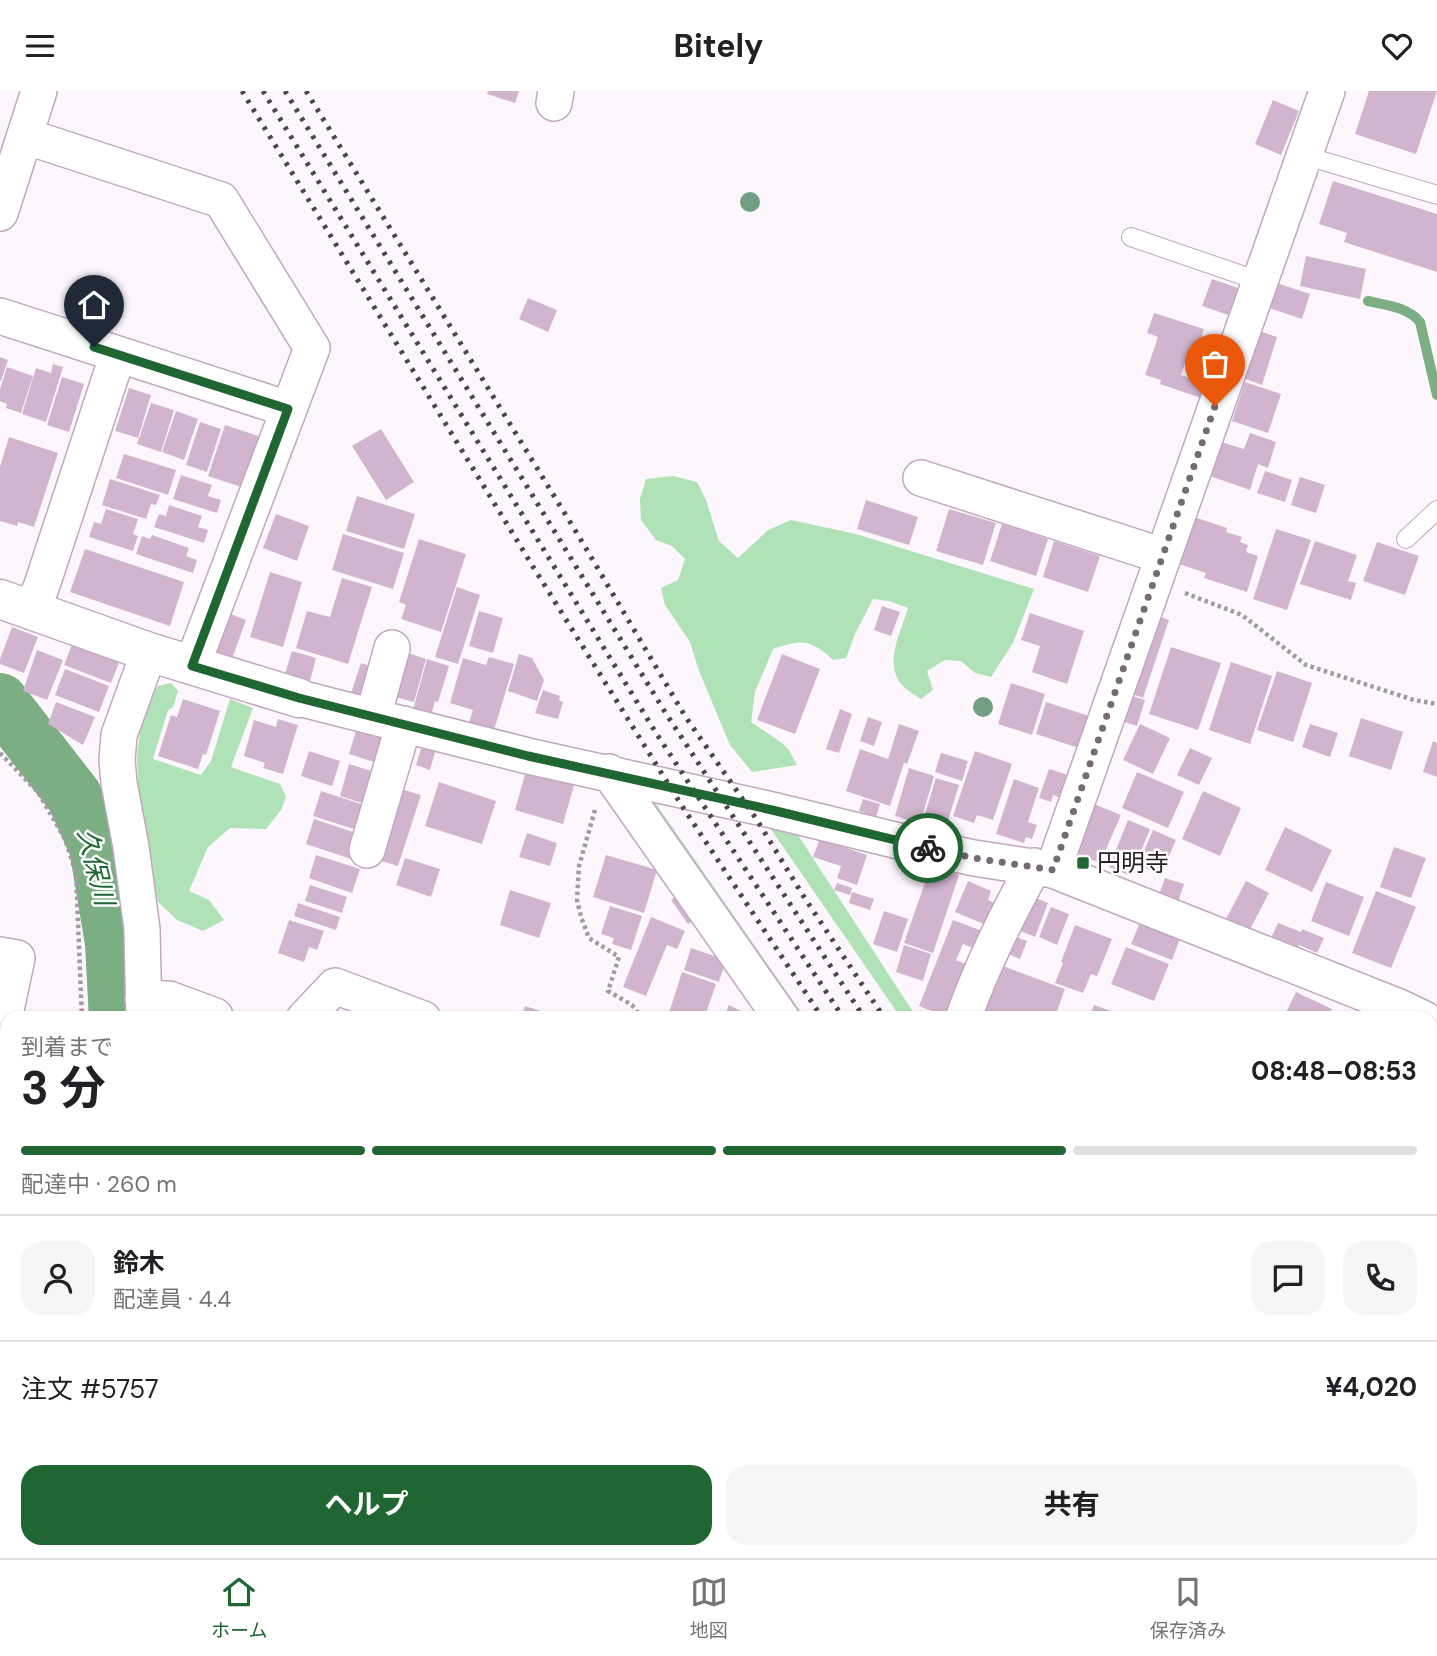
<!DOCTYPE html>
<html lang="ja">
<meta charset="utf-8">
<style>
:root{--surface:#fff;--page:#f6f6f6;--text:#202124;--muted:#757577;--line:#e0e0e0;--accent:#1f6633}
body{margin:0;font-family:"DM Sans","Noto Sans JP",sans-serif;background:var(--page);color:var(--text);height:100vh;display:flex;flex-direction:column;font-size:26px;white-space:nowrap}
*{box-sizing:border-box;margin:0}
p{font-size:23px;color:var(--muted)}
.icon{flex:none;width:38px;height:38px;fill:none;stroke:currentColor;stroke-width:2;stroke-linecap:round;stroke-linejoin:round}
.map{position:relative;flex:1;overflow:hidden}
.side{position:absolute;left:0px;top:920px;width:1438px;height:548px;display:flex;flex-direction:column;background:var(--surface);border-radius:21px 21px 0 0;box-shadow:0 2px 5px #0004}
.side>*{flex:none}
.pin{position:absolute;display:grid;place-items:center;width:60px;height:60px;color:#fff;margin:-72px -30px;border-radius:50% 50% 50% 0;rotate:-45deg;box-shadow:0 0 7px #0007}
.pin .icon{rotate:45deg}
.courier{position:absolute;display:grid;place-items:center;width:70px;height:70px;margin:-35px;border:5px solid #1f6633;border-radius:50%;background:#fff;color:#222;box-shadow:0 2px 9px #0007}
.overview em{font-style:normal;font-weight:700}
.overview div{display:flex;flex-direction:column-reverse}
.overview{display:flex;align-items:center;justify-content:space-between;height:119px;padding:0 21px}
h1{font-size:46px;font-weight:700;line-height:52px}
.bar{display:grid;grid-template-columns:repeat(4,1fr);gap:10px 7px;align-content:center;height:84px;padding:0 21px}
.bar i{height:9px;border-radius:5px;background:var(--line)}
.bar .current{background:var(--accent)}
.bar p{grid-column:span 4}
.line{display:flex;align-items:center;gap:18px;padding:0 21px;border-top:2px solid var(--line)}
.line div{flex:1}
.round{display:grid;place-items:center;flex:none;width:74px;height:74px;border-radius:21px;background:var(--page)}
.action{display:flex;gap:14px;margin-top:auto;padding:14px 21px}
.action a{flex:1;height:80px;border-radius:21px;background:var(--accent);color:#fff;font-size:28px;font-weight:700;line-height:80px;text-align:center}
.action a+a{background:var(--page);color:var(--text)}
header{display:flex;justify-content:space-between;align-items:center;height:91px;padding:0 21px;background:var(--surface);font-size:32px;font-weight:700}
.dock{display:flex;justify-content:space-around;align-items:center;height:98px;border-top:2px solid var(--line);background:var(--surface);font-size:19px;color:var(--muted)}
.dock a{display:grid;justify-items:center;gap:4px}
.dock .current{color:var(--accent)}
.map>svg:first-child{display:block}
.green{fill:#b0e2b8}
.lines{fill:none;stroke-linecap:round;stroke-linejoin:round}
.stream{stroke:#7cae84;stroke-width:10}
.river{stroke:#7cae84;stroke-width:56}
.building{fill:#d1b5cf}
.service-casing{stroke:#c2a7c1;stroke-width:20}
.minor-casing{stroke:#c2a7c1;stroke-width:38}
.tertiary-casing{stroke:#c2a7c1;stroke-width:41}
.path{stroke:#a29aa1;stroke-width:4.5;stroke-dasharray:3.5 3.5;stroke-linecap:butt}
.service{stroke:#fff;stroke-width:18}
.minor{stroke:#fff;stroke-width:35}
.tertiary{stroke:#fff;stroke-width:38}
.rail{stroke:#4e444e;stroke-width:5;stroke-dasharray:3.5 7;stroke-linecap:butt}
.tree{fill:#729e83}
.done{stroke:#746b74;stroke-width:7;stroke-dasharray:0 12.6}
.route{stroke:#1f6633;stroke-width:9}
.poi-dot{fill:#1f6633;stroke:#fff;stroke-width:2.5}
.labels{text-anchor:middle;stroke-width:5;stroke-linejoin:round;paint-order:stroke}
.poi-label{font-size:24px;fill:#2b202a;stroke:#fff;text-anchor:start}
.water-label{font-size:26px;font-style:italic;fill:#1b6631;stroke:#fff}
</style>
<header><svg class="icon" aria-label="menu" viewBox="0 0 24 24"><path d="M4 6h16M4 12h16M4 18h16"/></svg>Bitely<svg class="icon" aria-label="heart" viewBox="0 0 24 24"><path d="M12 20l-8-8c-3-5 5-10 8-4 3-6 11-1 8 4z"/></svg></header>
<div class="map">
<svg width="1437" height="1467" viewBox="0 0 1437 1467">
<rect width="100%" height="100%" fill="#fdf7fd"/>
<path class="green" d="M673 385 697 391 706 409 719 450 738 467 768 439 791 429 856 443 1034 498 1013 552 991 586 975 582 961 570 945 569 927 580 933 599 921 608C915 604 906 599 902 594 883 572 901 541 908 517L889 510 873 508 855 543 846 567 833 569C809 547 802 549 773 558L755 601 751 631 782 652 789 659 797 674 752 681 730 654 699 580 690 551 665 514 661 497 678 489 685 468 672 455 656 449 641 429 640 408 646 388Z
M171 592 178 600 173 616 168 619 153 668 201 684 211 670 230 608 253 617 231 676 280 693 286 706 281 719 266 738 230 737 208 756 189 800 209 809 224 829 203 840 177 829 158 811 147 757 138 692 137 664 141 633 147 612 158 595Z
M631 695 645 697 805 927H795Z
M768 734 794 738 917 927H901Z"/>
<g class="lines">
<path class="stream" d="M1368 210C1386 214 1408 216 1420 231L1437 304"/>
<path class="river" d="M0 610 74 705 97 756 113 852 117 928
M0 1307 7 1292"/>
</g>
<path class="building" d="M488 0H519L515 12 487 3Z
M1369 0H1437L1416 63 1355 43Z
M1273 9 1299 20 1281 64 1255 53Z
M1333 90 1437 123V181L1344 151 1347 142 1319 133Z
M1306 165 1366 178 1360 208 1300 195Z
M1212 188 1238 197 1228 224 1202 215Z
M1271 190 1310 203 1302 228 1263 215Z
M528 207 557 219 548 241 519 228Z
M1154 222 1204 238 1197 259 1190 257 1181 284 1209 293 1204 308 1160 293 1161 289 1145 284 1158 246 1147 242Z
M1259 240 1277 246 1262 294 1243 287Z
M0 266 8 269 1 290H0Z
M53 273 63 276 46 331 22 323 36 277 51 282Z
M7 276 33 285 21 322 6 317 7 313 0 310V298Z
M62 286 84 293 69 341 47 334Z
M1245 291 1281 303 1268 342 1232 330Z
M129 297 151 304 138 347 115 340Z
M151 312 174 319 161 361 137 353Z
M176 320 198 328 184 369 162 361Z
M200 331 221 338 207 381 186 374Z
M225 334 267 348 250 399 208 385Z
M381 338 414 391 386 409 352 355Z
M1250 342 1276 351 1268 377 1258 373 1250 399 1210 385 1221 351 1244 358Z
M9 346 58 362 34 436 18 431 17 435 0 430V376Z
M124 363 176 379 168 404 116 387Z
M1265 380 1292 389 1285 411 1257 402Z
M181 384 212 394 208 405 221 409 217 422 173 408Z
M1300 386 1325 394 1316 422 1291 414Z
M110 388 160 404 156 414 151 413 146 428 102 414Z
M357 405 415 423 404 458 346 440Z
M866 409 918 426 909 454 857 438Z
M169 414 202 425 198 436 208 439 204 452 154 436 159 423 166 425Z
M106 418 138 428 133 443 138 445 133 460 89 446 94 431 101 433Z
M949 418 996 432 983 474 936 460Z
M276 423 309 435 297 470 263 457Z
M1194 426 1227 437 1226 441 1242 446 1240 451 1248 454 1246 461 1258 465 1247 501 1204 487 1206 482 1179 473Z
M1002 433 1048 448 1036 485 990 470Z
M1276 438 1311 449 1287 519 1253 508Z
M343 443 404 462 393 498 332 479Z
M152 444 189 457 186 465 197 469 193 482 136 463 142 445 150 448Z
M419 448 466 463 441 541 401 528 406 514 399 511Z
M1054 450 1100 465 1088 501 1043 486Z
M1315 450 1357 464 1348 490 1356 492 1351 509 1300 493Z
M1377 451 1419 465 1405 504 1363 490Z
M85 458 184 491 170 535 70 501Z
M270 481 302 491 283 556 250 546Z
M342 487 372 496 348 573 296 557 307 520 330 526Z
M457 496 480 504 458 573 435 566Z
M882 515 900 521 891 545 874 539Z
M223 520 246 529 232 568 207 559Z
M479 520 503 527 493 562 469 555Z
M1030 522 1084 540 1067 593 1032 581 1040 555 1021 549Z
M1153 523 1169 529 1143 607 1128 601Z
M12 536 38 546 24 582 0 573V568Z
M73 551 120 569 111 592 64 574Z
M1171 556 1221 572 1198 639 1149 623Z
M37 559 63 569 47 609 23 600Z
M292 560 316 567 310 590 285 583Z
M408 562 426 568 414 611 395 606Z
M519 563 532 567 544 589 537 610 508 600Z
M782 563 820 578 795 643 757 629Z
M489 566 514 573 494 639 469 631 473 619 450 612 463 567 486 574Z
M427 568 449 575 438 611 435 610 431 625 413 619Z
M1231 571 1272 585 1250 653 1209 639Z
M361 572 382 579 372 609 351 602Z
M65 578 109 595 99 621 55 604Z
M1277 580 1312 592 1293 651 1257 639Z
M1011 592 1045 603 1032 644 998 633Z
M543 599 560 605 559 609 563 611 558 628 535 622Z
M1126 603 1145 609 1137 635 1118 629Z
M183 608 220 620 206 664 203 663 198 678 158 665 171 624 177 626Z
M56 611 95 626 83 654 48 633Z
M1046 611 1092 626 1082 658 1036 643Z
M840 618 852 623 839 662 826 658Z
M868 626 882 631 874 655 860 650Z
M1361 627 1403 641 1391 679 1349 665Z
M278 628 298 634 283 683 263 677 265 672 244 665 254 629 276 636Z
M899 633 919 640 907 673 904 672 890 715 846 700 860 658 888 668Z
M1140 633 1170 647 1153 683 1123 669Z
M1310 633 1338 642 1330 666 1302 656Z
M356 640 384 648 377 672 349 663Z
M1433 650 1437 652V686L1423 681Z
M422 654 436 658 430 679 416 674Z
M1190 657 1212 667 1199 694 1177 684Z
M309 660 340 670 332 695 301 685Z
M975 660 1012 673 993 729 977 724 974 732 953 725Z
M941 662 968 670 962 690 935 681Z
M349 673 378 682 368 714 340 705Z
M909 677 934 685 920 733 895 725Z
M1049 678 1071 685 1063 708 1053 704 1051 711 1039 707Z
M526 680 574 694 563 733 515 719Z
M1137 681 1184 701 1168 737 1122 717Z
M936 687 959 694 946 736 923 729Z
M1014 688 1039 697 1028 731 1037 734 1032 748 1026 746 1024 752 996 743Z
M439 691 496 710 482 753 425 735Z
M395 696 421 704 398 775 372 767Z
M321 700 367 715 360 740 313 725Z
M1203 700 1241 717 1220 765 1182 748Z
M863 708 880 713 876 726 859 720Z
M1089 711 1121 724 1100 772 1069 760Z
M314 728 359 743 351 768 306 753Z
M1128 729 1150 738 1131 785 1109 776Z
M1285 736 1332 759 1312 801 1265 779Z
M1153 739 1176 749 1161 784 1138 774Z
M527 742 557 752 550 775 519 766Z
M820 748 867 764 857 794 837 787 841 775 813 766Z
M1394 756 1426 767 1411 807 1380 796Z
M316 764 360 778 352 802 309 787Z
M606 764 657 779 644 822 593 806Z
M405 767 440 778 431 806 396 794Z
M931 774 959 784 933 862 904 852Z
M1165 787 1184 793 1178 811 1159 804Z
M968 790 991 800 988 809 1000 814 991 836 955 821Z
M1246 790 1269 802 1248 842 1225 830Z
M1326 791 1364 806 1349 845 1311 830Z
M837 792 852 797 850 804 834 799Z
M310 794 347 806 342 822 305 810Z
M510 799 551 812 539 847 500 834Z
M1376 800 1416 816 1391 877 1352 862Z
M852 801 874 808 870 819 849 812Z
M680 802 697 827 688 833 671 809Z
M1031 805 1048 812 1035 846 1018 839Z
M298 812 340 826 336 839 294 825Z
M610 815 642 825 631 859 612 853 614 847 601 843Z
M1051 816 1069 823 1057 854 1039 846Z
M884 820 908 828 897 861 873 853Z
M651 826 685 840 677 858 667 854 646 905 623 896Z
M289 829 324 840 317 859 309 856 304 871 278 862Z
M953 829 985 841 978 859 963 853 956 869 968 874 947 926 919 915Z
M1140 831 1180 847 1172 869 1131 853Z
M1278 832 1301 841 1302 838 1324 847 1317 862 1299 854 1297 860 1270 849Z
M1075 834 1112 848 1097 885 1091 883 1083 902 1055 892 1063 872 1061 871Z
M1013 845 1027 850 1020 868 1006 862Z
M904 854 931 863 923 890 896 881Z
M1126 856 1169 873 1154 910 1111 893Z
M691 857 726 869 719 891 684 879Z
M1000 874 1065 898 1054 928H980Z
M682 881 716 893 704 928H667Z
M1296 901 1332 918 1328 928H1283Z
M729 914 753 926V928H723Z
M1094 914 1130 927V928H1089Z
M525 915 562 927V928H521Z
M1432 954 1437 957V997L1432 1006Z
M849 1461H913L911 1467H862Z"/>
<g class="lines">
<g class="service-casing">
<path id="service" d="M1303 64 1437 104
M1131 146 1259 190
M1406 448 1437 419
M683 1461 699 1467"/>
</g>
<g class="minor-casing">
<path id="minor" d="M554 12 556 0
M25 45 221 109 312 257 192 575
M0 122 39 0
M0 225 288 318
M921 387 1163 465
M32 519 42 494 118 263
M299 607 528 665 772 719 919 755 974 767 1053 779 1399 916 1424 928
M373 626 392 557
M609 681 782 928
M367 759 404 633
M1053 779 1327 0
M0 864 17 867 0 947
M143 908H169L215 925
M144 928 142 838 131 756 119 692 117 669 119 644 149 561
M304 928 335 895 423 928
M963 928C982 874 1007 825 1034 775
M371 1461 381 1467
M1041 1461 1057 1467
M446 1467 448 1461
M749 1467 751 1461
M976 1467 978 1461"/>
</g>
<g class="tertiary-casing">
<path id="tertiary" d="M0 508 149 561 299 607"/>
</g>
<path class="path" d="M1185 502 1242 524 1306 574 1414 609 1437 613
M0 662 38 701 65 748 76 782 82 928
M595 719 579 775 577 809 581 826 589 847 619 866 608 900 632 914 640 925V928
M0 1375 7 1354
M199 1461 209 1467
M1431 1467 1437 1454"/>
<use href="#service" class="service"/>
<use href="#minor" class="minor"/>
<use href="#tertiary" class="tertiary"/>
<path class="rail" d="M242 0 532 474 682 715 823 928
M263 0 656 642 844 928
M285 0 665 621 865 928
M306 0 578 444 685 625 757 729 804 806 885 928
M0 1298 7 1303
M0 1320 7 1324
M242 1461 252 1467
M281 1461 291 1467
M1222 1461 1227 1467
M1245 1461 1250 1467
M1270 1461 1275 1467
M1292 1461 1297 1467"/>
</g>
<g class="tree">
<circle cx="750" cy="111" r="10"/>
<circle cx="983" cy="616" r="10"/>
</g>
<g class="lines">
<path class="done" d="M928 757 974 767 1053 779 1215 315"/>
<path class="route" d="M94 256 288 318 192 575 299 607 528 665 772 719 928 757"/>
</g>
<rect class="poi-dot" x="1076" y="765" width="14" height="14" rx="3.5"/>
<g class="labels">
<g class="poi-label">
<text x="1097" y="780">円明寺</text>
</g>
<g class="water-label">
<text transform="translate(96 776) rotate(76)" y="9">久保川</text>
</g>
</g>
</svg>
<div class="pin" style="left:1215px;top:315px;background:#ea580c"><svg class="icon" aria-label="bag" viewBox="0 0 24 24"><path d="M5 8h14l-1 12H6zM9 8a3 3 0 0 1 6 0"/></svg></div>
<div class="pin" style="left:94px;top:256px;background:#1f2937"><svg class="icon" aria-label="home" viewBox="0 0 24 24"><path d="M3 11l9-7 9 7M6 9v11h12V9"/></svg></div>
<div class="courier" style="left:928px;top:757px"><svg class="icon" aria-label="bike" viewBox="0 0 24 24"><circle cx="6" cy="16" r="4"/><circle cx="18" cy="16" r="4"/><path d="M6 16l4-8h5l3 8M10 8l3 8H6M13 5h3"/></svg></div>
<section class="side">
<div class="overview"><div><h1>3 分</h1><p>到着まで</p></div><em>08:48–08:53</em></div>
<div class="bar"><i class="current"></i><i class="current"></i><i class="current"></i><i></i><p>配達中 · 260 m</p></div>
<div class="line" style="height:126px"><a class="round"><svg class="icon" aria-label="person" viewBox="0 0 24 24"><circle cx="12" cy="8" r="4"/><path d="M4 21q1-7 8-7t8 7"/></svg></a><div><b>鈴木</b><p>配達員 · 4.4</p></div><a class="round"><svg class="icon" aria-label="chat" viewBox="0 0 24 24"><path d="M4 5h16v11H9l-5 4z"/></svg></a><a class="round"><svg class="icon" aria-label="phone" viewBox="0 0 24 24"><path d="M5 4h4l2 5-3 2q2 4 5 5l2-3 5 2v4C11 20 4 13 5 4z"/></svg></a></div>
<div class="line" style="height:91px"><div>注文 #5757</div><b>¥4,020</b></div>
<div class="action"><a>ヘルプ</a><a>共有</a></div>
</section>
</div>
<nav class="dock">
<a class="current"><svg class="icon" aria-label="home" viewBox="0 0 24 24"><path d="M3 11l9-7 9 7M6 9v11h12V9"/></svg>ホーム</a>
<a><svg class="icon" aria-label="map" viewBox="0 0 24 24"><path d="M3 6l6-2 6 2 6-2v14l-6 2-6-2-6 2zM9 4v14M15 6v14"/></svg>地図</a>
<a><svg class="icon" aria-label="saved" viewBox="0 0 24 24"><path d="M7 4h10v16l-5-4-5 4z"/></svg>保存済み</a>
</nav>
